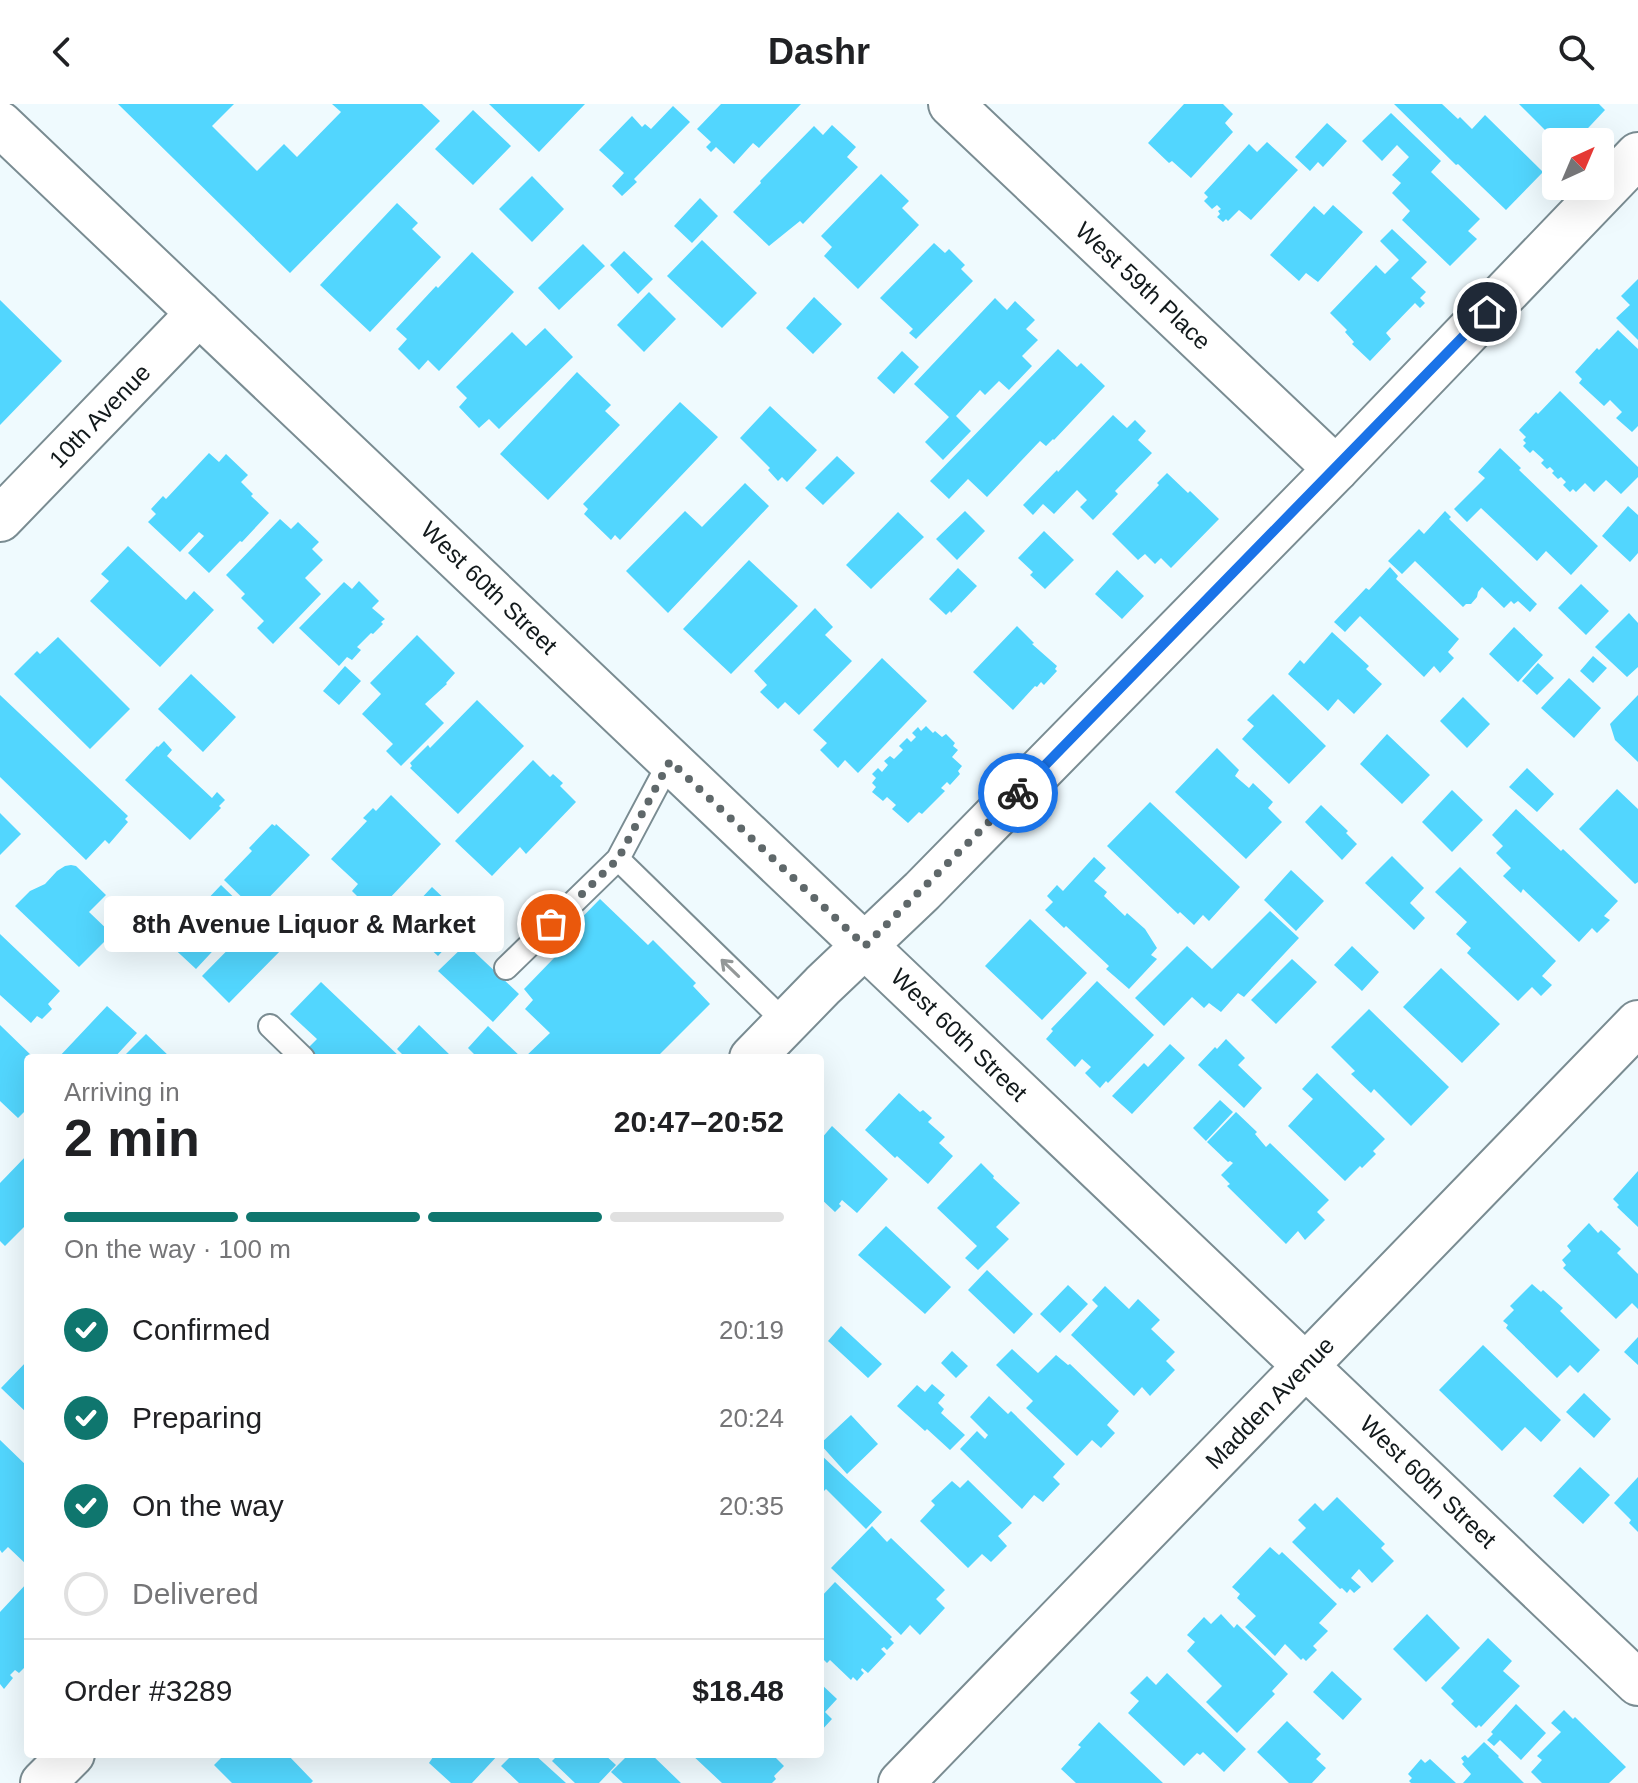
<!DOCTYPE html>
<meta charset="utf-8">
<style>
:root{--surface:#fff;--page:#f6f6f6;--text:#202124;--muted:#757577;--line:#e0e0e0;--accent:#0f766e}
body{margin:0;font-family:Helvetica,sans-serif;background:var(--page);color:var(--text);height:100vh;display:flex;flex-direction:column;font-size:30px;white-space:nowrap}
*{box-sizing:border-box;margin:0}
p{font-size:26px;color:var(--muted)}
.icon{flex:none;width:44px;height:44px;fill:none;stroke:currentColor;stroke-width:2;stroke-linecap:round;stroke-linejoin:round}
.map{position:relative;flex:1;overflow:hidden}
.drawer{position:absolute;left:24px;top:950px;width:800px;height:704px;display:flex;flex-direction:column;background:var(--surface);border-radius:8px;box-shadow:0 8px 32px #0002}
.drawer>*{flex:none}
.needle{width:52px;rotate:44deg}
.tools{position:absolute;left:1542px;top:24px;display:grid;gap:16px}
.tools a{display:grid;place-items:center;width:72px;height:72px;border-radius:8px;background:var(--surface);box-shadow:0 8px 32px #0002;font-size:40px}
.pin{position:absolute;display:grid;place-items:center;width:68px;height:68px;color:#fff;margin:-34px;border:4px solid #fff;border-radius:50%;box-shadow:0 2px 8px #0007}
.courier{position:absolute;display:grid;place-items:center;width:80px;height:80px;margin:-40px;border:6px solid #1a73e8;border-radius:50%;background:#fff;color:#222;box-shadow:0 2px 10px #0007}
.bubble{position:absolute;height:56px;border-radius:8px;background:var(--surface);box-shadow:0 8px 32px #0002;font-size:26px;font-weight:600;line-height:56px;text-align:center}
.head em{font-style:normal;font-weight:600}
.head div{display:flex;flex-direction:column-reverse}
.head{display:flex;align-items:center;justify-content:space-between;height:136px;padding:0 40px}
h1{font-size:52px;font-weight:600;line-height:60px}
.bar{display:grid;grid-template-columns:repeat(4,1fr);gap:12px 8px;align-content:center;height:96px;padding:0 40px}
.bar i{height:10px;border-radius:6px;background:var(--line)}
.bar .selected{background:var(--accent)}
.bar p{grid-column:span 4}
.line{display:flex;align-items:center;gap:20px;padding:0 40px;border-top:2px solid var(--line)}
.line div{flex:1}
ol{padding:0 40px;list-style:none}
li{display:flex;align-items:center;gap:24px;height:88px}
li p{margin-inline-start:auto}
li .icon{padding:8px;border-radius:50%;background:var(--accent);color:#fff;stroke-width:4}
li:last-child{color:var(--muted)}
li i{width:44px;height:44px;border:4px solid var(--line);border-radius:50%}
header{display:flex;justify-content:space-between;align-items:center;height:104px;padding:0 40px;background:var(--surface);font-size:36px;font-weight:600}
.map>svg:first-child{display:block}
.building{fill:#52d6fe}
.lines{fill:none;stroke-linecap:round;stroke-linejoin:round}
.lane-casing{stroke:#7a8c92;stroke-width:26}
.street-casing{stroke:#7a8c92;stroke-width:48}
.secondary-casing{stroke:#7a8c92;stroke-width:48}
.lane{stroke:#fff;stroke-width:22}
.street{stroke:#fff;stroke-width:44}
.secondary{stroke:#fff;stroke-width:44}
.oneway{stroke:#949898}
.done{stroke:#5f686a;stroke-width:8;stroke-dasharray:0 14.4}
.route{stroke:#1a73e8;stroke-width:10}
.labels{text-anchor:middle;stroke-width:6;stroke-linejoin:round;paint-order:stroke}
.street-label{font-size:24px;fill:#12191b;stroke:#fff}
</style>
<header><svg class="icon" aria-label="back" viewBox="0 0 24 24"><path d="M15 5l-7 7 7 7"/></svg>Dashr<svg class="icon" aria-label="search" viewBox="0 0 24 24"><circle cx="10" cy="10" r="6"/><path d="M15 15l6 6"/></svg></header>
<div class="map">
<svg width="1638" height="1679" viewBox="0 0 1638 1679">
<rect width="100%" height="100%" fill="#effafe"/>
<path class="building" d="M118 0H234L212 22 257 67 284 40 297 53 341 8 332 0H422L440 17 290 169Z
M489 0H585L539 48Z
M721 0H801L759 44 753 39 734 60 716 43 711 48 706 43 711 38 697 25Z
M1184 0H1223L1233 10 1225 19 1233 28 1191 74 1172 57 1169 59 1148 39Z
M1394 0H1442L1458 15 1460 13 1472 25 1485 11 1543 68 1506 106 1458 60 1456 61Z
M1519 0H1599L1605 6 1575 38H1557Z
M673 2 690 18 634 75 637 78 622 92 612 82 624 69 599 46 632 12 642 23 645 20 651 25Z
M473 6 511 42 473 81 435 45Z
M1391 9 1441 57 1431 68 1480 115 1468 127 1477 135 1450 162 1402 116 1410 107 1392 89 1401 79 1392 71 1409 53 1397 41 1382 57 1362 37Z
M1327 19 1347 37 1323 63 1318 58 1310 67 1295 53Z
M832 21 856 43 847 53 858 63 803 120 800 117 769 142 733 108 761 79 760 77 814 22 823 31Z
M1267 38 1298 66 1251 116 1239 106 1228 117 1226 115 1223 118 1217 113 1220 110 1218 107 1221 105 1217 101 1212 105 1204 97 1208 93 1204 89 1249 40 1257 48Z
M881 70 909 97 902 104 919 121 858 185 824 152 832 143 821 132Z
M532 72 564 105 532 138 499 105Z
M700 94 718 112 692 139 674 122Z
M397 99 418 119 412 125 441 153 370 228 320 181Z
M1333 101 1363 128 1318 178 1306 169 1299 177 1270 151 1314 102 1324 111Z
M1392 125 1427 158 1411 174 1426 188 1420 194 1425 199 1420 204 1415 199 1386 229 1391 235 1370 257 1352 240 1354 238 1345 228 1347 226 1330 209 1376 161 1385 170 1399 156 1380 137Z
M702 136 757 189 722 224 667 172Z
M934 139 945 149 949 145 965 161 961 165 973 177 916 235 909 229 913 225 880 194Z
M583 140 605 162 559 206 538 184Z
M624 147 653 175 638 190 610 161Z
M472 148 514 188 439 267 428 256 419 266 398 245 407 235 396 225 436 182 438 184Z
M1638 175V236L1616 214 1630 201 1621 192Z
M649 188 676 215 644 248 617 221Z
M814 193 842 220 813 250 786 224Z
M995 194 1007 206 1015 197 1035 216 1026 225 1038 236 1022 252 1032 262 1009 286 999 277 985 291 980 286 956 312 971 327 943 356 925 338 949 313 914 280Z
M0 196 62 257 0 321Z
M545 224 573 253 499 325 489 315 479 324 459 303 467 294 456 283 512 228 526 242Z
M1618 226 1638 245V322L1632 328 1616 314 1622 308 1610 296 1604 302 1579 279 1582 275 1575 268 1597 244 1599 246Z
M1058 245 1077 263 1081 259 1105 282 1054 336 1053 335 1046 342 1040 337 987 393 968 375 949 395 930 377Z
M902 247 919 263 894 290 877 274Z
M577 268 611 301 605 307 620 321 548 396 500 350Z
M1560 287 1638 363V373L1621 390 1606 376 1594 388 1585 379 1576 388 1573 385 1570 388 1563 381 1566 378 1561 373 1558 375 1552 369 1554 367 1550 363 1547 365 1541 359 1544 356 1533 346 1530 349 1523 342 1526 339 1523 336 1526 333 1519 326 1536 308 1538 310Z
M680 298 718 333 620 436 615 431 611 436 584 410 588 405 583 400Z
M770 302 817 346 787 378 782 373 778 377 768 366 770 364 740 334Z
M1113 311 1127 324 1135 316 1146 327 1138 336 1152 349 1115 387 1118 390 1093 416 1080 403 1087 396 1077 386 1054 410 1043 400 1033 411 1023 401 1057 366 1058 368Z
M1500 344 1521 364 1519 366 1598 442 1571 471 1546 447 1537 457 1481 404 1467 418 1454 405 1485 374 1478 368Z
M209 349 219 358 226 350 248 371 241 378 253 390 251 392 269 409 242 438 240 437 209 469 188 449 204 432 199 428 180 448 148 418 156 410 151 405 163 392 166 395Z
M837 352 855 369 823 401 805 384Z
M1167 369 1188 389 1190 387 1219 415 1171 464 1161 454 1155 460 1145 450 1138 456 1112 430 1159 381 1157 379Z
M745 379 769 402 668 509 626 467 685 407 702 423Z
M1628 402 1638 411V449L1630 458 1602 432Z
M965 407 985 427 957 456 936 435Z
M1445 407 1451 413 1449 415 1537 500 1530 508 1518 497 1514 500 1511 497 1504 504 1482 483 1478 488 1477 493 1471 500H1466L1463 503 1415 457 1402 470 1388 457 1419 425 1424 430Z
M898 408 924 433 871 485 846 461Z
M280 415 291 425 298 418 319 438 312 445 323 456 305 474 321 490 273 540 257 524 264 517 241 494 245 490 226 471Z
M1044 427 1074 456 1045 485 1030 471 1033 468 1018 454Z
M128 442 186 496 194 487 214 506 160 563 90 497 109 477 101 470Z
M749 456 798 502 731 570 683 525Z
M1390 463 1398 472 1396 475 1459 535 1448 548 1454 554 1440 569 1434 562 1424 573 1360 512 1345 528 1334 518 1366 484 1369 486Z
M958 464 977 482 951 509 950 507 946 511 929 495Z
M1117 466 1144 492 1122 515 1095 490Z
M359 477 379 497 372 504 385 515 381 518 383 520 373 530 371 529 357 543 361 546 352 556 347 553 339 562 299 524 344 478 352 485Z
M1581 480 1609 507 1586 531 1558 504Z
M815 504 833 523 825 531 852 557 799 611 785 598 778 605 760 588 767 581 754 567Z
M1629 509 1638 519V563L1627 573 1595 543Z
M1017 522 1034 539 1032 540 1057 562 1055 565 1057 567 1044 581 1041 578 1037 583 1035 582 1013 606 973 568Z
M1514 523 1543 551 1518 578 1489 550Z
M1332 528 1369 562 1366 565 1382 580 1354 610 1338 595 1328 607 1288 570 1300 556 1304 560Z
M417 531 455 569 446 579 447 580 425 600 444 619 401 662 386 647 393 640 362 610 381 590 370 579Z
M58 533 130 605 90 645 14 570 37 547 40 550Z
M1593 552 1607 564 1593 579 1580 567Z
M882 554 927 597 858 669 845 656 838 664 820 646 827 639 813 626Z
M1538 559 1554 574 1537 591 1522 577Z
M345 562 361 577 339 601 323 587Z
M191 570 236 613 203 648 158 605Z
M1569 574 1601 604 1574 634 1541 604Z
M1273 590 1326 642 1289 680 1242 635 1254 622 1247 616Z
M0 591 128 712 125 715 128 718 109 740 105 736 86 756 0 673Z
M1638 591V658L1615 636 1610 620Z
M1463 593 1490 620 1467 644 1440 617Z
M477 596 524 642 458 710 410 664 412 662 410 659 428 641 430 644Z
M926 622 933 629 935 627 942 633 946 630 955 639 953 642 958 646 952 653 962 662 958 667 960 670 950 681 947 678 941 684 945 687 922 710 919 708 908 719 892 705 896 701 887 693 883 697 872 688 876 683 872 679 876 674 872 670 878 664 882 668 888 661 884 657 890 652 894 655 903 646 899 642 907 634 911 638 916 633 912 629 918 623 921 627Z
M1387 630 1430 671 1402 700 1360 660Z
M164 637 172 646 167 652 212 694 217 688 225 696 219 702 221 704 190 736 125 676 157 642 158 643Z
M1217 644 1239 666 1235 672 1249 684 1253 679 1273 698 1268 704 1282 718 1246 755 1175 688Z
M533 656 550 673 553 670 563 679 560 682 576 698 526 750 520 743 492 772 455 737Z
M1527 664 1554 690 1537 708 1509 683Z
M1617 685 1638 705V778L1635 780 1579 725Z
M1452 686 1483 716 1452 748 1422 718Z
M391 691 441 740 387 797 395 805 383 818 352 787 358 780 331 755 367 717 363 714 373 704 376 707Z
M1150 698 1240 783 1209 817 1203 811 1194 821 1180 808 1178 810 1107 742Z
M1321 701 1348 727 1346 729 1357 740 1342 756 1305 718Z
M1516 705 1561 747 1563 745 1618 797 1604 812 1610 816 1597 829 1592 824 1579 838 1523 785 1521 789 1503 772 1511 764 1496 749 1503 742 1492 731Z
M0 709 21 730 0 751Z
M272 720 275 722 276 720 310 751 256 807 224 776 252 747 249 744Z
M1392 752 1424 784 1410 799 1425 814 1414 826 1365 779Z
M1094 753 1106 764 1094 777 1107 788 1104 792 1125 812 1127 809 1145 825 1157 844 1151 851 1157 855 1129 885 1106 865 1109 862 1066 822 1064 824 1045 806 1053 798 1047 792 1057 781 1063 787Z
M71 761 76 762 106 791 89 808 112 830 79 863 15 802 30 787 45 780 57 767 65 762Z
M1460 763 1556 857 1542 872 1552 881 1541 892 1532 883 1518 897 1467 849 1471 844 1456 830 1467 818 1435 788Z
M1291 766 1324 797 1296 827 1264 796Z
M221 781 249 808 196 865 167 838Z
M432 783 469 818 438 852 400 817Z
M600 795 648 841 653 836 696 879 693 882 710 900 656 954H524L550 929 525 905 533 896 524 885 555 853 549 847Z
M1270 807 1299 834 1244 893 1238 889 1221 908 1209 899 1204 904 1192 893 1164 922 1135 894 1187 842 1212 865Z
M1030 815 1087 869 1042 916 985 862Z
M257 816 285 842 229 899 202 872Z
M0 830 60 887 48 900 52 905 42 915 37 912 31 919 0 891Z
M466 840 519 890 493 918 438 867Z
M1352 842 1379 868 1362 887 1334 861Z
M1292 855 1317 878 1276 920 1251 896Z
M1441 864 1500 920 1462 959 1403 903Z
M1097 877 1154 931 1108 979 1106 977 1100 984 1085 969 1091 963 1082 955 1075 963 1046 935 1053 927 1051 925Z
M321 878 401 954H314L306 946 317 935 290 910Z
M107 902 137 929 114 954H58Z
M1369 905 1449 983 1411 1022 1374 985 1371 989 1351 970 1355 967 1331 943Z
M0 921 34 954H28V1004L18 1014 0 997Z
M419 921 450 951 447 954H406L397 945Z
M488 922 522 954H478L468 944Z
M146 930 171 954H122Z
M1226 935 1245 954 1238 961 1262 984 1244 1004 1198 961 1215 943 1217 945Z
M1170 940 1185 954 1132 1010 1112 992 1144 959 1148 963Z
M1317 969 1385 1035 1373 1047 1376 1050 1362 1064 1360 1062 1345 1077 1288 1022 1313 995 1302 985Z
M899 989 920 1008 923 1006 932 1014 928 1018 945 1033 939 1039 953 1052 928 1080 897 1052 895 1054 865 1026Z
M1220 996 1233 1008 1206 1037 1193 1024Z
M1236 1008 1257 1028 1255 1030 1266 1043 1270 1039 1329 1096 1317 1108 1325 1116 1305 1136 1298 1127 1286 1140 1227 1082 1230 1080 1221 1071 1233 1059 1230 1057 1228 1058 1207 1038Z
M832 1022 888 1075 857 1109 842 1096 839 1100 841 1102 835 1108 820 1094V1033L821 1035Z
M28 1050V1119L5 1142 0 1137V1079Z
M981 1059 994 1072 993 1074 1020 1099 996 1123 1009 1135 978 1166 965 1154 977 1142 937 1104Z
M1638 1067V1123L1617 1103 1619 1101 1613 1095Z
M1589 1119 1598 1129 1601 1126 1621 1145 1617 1149 1638 1170V1205L1632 1199 1616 1215 1563 1164 1566 1161 1562 1156 1571 1147 1567 1142Z
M886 1122 951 1183 925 1210 858 1151Z
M987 1166 1033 1210 1014 1230 968 1186Z
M1532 1180 1541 1188 1543 1186 1563 1204 1560 1207 1600 1246 1578 1269 1570 1261 1557 1274 1506 1224 1508 1221 1503 1217 1514 1206 1510 1202Z
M1068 1181 1088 1200 1060 1229 1040 1210Z
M1105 1182 1129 1205 1138 1195 1160 1216 1151 1225 1175 1248 1166 1257 1175 1266 1150 1292 1142 1283 1134 1292 1071 1231 1098 1202 1092 1196Z
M841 1222 882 1260 868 1274 828 1237Z
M1638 1233V1261L1624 1248Z
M1483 1241 1561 1316 1541 1338 1525 1323 1502 1347 1439 1286Z
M1012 1245 1038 1269 1056 1251 1068 1261 1070 1260 1119 1307 1107 1321 1115 1329 1101 1344 1092 1336 1077 1352 1026 1304 1033 1297 996 1261Z
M952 1247 968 1262 956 1274 941 1259Z
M28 1256V1310L1 1284Z
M932 1280 945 1291 938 1299 944 1305 941 1309 965 1331 950 1346 927 1325 925 1327 897 1302 917 1281 925 1288Z
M1584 1289 1611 1315 1594 1334 1566 1308Z
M989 1292 1008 1310 1011 1307 1065 1360 1053 1373 1060 1380 1043 1398 1034 1391 1022 1405 960 1345 977 1327 985 1335 988 1331 970 1313Z
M851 1311 878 1340 847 1370 820 1340Z
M0 1336 28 1363V1462L8 1443 2 1449 0 1446Z
M820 1350 882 1408 866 1425 826 1385 820 1391Z
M1580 1363 1610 1391 1583 1420 1553 1392Z
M1638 1373V1428L1629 1419 1631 1416 1614 1399Z
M968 1376 1012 1419 998 1432 1007 1442 991 1458 982 1450 968 1464 920 1417 935 1401 931 1397 952 1377 960 1384Z
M1337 1393 1385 1440 1381 1444 1394 1457 1372 1479 1359 1465 1351 1474 1361 1483 1354 1489 1350 1485 1347 1489 1342 1484 1340 1485 1292 1438 1306 1424 1298 1416 1315 1399 1323 1407Z
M872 1422 887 1438 891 1434 945 1486 936 1495 945 1504 920 1531 910 1521 901 1531 831 1464Z
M1270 1443 1279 1451 1282 1448 1337 1500 1319 1519 1328 1527 1313 1542 1317 1546 1306 1557 1303 1554 1301 1556 1285 1540 1275 1552 1245 1523 1256 1512 1237 1494 1240 1490 1232 1483Z
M28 1478V1555L25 1558 27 1561 19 1569 15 1566 10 1571 13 1574 4 1585 0 1580V1508Z
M835 1478 892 1533 890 1535 894 1539 887 1546 884 1543 881 1545 886 1550 868 1569 862 1564 861 1566 864 1569 857 1577 853 1573 851 1576 830 1556 827 1559 820 1552V1494Z
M1221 1510 1234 1524 1237 1520 1288 1570 1272 1587 1275 1590 1237 1629 1206 1598 1222 1582 1187 1547 1195 1538 1187 1531 1204 1513 1211 1520Z
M1427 1510 1460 1544 1426 1578 1393 1545Z
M1488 1534 1512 1557 1503 1567 1520 1582 1481 1623 1479 1621 1476 1624 1451 1600 1454 1597 1441 1584Z
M1332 1567 1362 1595 1343 1616 1313 1588Z
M1167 1569 1246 1645 1224 1668 1203 1648 1200 1651 1197 1649 1184 1662 1128 1609 1139 1597 1130 1589 1147 1572 1156 1581Z
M820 1579 837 1595 825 1608 832 1615 820 1628Z
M1516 1600 1546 1629 1521 1656 1500 1636 1494 1642 1487 1636 1493 1630 1491 1628Z
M1564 1606 1573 1615 1575 1613 1626 1663 1609 1679H1542L1531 1668 1542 1656 1537 1652 1561 1628 1551 1619Z
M1287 1617 1321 1650 1316 1655 1326 1664 1312 1679H1289L1257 1648Z
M1099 1618 1163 1679H1076L1061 1665 1081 1643 1078 1641Z
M1484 1638 1499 1652 1498 1653 1524 1679H1463L1471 1670 1462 1660 1464 1658 1461 1654 1465 1651 1468 1654Z
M225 1650H287L313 1677 311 1679H232L214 1661Z
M435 1650H499L472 1679H451L429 1659Z
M513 1650H534L566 1679H519L501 1662Z
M553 1650H604L616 1661 599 1679H575L552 1657 556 1653Z
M629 1650H651L681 1679H623L611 1668Z
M691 1650H772L784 1662 774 1672 776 1675 772 1679H722Z
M1421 1655 1425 1659 1430 1655 1456 1679H1411L1409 1677 1412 1674 1408 1670Z"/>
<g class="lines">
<g class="lane-casing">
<path id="lane" d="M618 755 786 919
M506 864 618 755 670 657
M270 922 303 954"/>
</g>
<g class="street-casing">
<path id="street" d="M951 0 1336 365
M0 415 199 209
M865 842 1638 1579
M901 1679 1638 919"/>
</g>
<g class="secondary-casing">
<path id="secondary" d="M0 20 865 842
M752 954 823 881 922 787 1336 365 1638 51
M43 1679 72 1650"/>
</g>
<use href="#lane" class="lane"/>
<use href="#street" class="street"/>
<use href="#secondary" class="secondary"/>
</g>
<defs><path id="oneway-shaft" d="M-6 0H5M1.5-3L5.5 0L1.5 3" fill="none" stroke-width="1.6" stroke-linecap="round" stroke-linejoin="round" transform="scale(2)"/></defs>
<use class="oneway" href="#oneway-shaft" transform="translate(730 864) rotate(-136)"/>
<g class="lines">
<path class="done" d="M551 820 618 755 670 657 865 842 1018 689"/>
<path class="route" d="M1018 689 1487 208"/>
</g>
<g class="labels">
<g class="street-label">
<text transform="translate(1143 182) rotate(43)" y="8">West 59th Place</text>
<text transform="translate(100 312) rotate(-46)" y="8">10th Avenue</text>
<text transform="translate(489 484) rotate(44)" y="8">West 60th Street</text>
<text transform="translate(959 931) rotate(44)" y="8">West 60th Street</text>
<text transform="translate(1270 1299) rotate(-46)" y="8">Madden Avenue</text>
<text transform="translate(1428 1378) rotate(44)" y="8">West 60th Street</text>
</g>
</g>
</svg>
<div class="tools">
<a><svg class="needle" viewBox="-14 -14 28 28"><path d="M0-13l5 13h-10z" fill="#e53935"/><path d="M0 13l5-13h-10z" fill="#757577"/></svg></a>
</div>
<div class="pin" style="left:551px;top:820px;background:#ea580c"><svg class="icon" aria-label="bag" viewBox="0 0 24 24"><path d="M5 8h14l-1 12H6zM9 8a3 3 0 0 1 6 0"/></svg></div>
<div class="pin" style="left:1487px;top:208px;background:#1f2937"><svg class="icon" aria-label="home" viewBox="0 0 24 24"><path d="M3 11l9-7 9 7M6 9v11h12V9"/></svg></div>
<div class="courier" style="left:1018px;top:689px"><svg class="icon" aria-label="bike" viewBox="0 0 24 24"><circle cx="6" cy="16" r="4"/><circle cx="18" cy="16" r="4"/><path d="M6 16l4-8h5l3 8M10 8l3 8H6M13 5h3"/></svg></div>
<div class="bubble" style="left:104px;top:792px;width:400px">8th Avenue Liquor &amp; Market</div>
<section class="drawer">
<div class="head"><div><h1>2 min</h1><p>Arriving in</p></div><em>20:47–20:52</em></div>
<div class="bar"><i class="selected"></i><i class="selected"></i><i class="selected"></i><i></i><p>On the way · 100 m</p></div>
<ol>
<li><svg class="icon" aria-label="check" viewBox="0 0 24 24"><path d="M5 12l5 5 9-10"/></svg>Confirmed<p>20:19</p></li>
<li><svg class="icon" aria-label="check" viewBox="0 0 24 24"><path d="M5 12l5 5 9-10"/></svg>Preparing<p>20:24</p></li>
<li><svg class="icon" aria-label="check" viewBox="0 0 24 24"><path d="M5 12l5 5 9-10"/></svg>On the way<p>20:35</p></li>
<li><i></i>Delivered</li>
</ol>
<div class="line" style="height:104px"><div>Order #3289</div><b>$18.48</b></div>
</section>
</div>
